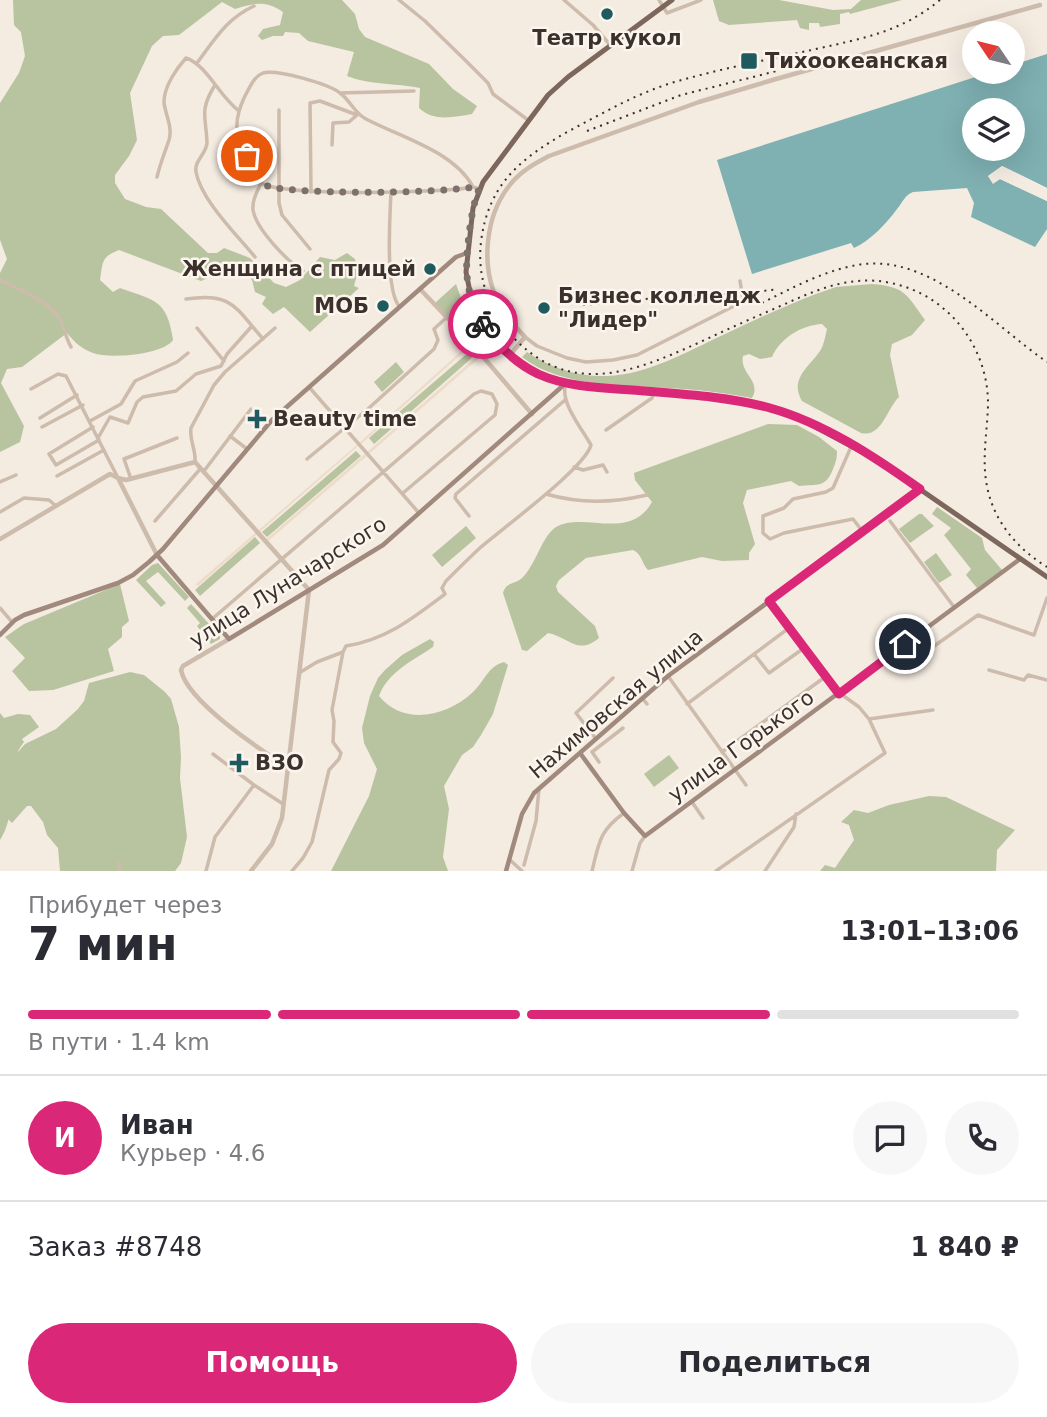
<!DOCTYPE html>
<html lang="ru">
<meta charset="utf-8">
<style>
:root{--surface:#fff;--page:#f7f7f7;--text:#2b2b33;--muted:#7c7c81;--line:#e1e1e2;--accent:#db2777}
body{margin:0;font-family:"DejaVu Sans",sans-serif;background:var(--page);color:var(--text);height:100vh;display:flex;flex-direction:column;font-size:26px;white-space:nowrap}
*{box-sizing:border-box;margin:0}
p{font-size:23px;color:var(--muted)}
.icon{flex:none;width:38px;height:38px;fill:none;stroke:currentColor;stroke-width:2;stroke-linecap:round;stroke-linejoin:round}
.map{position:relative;height:871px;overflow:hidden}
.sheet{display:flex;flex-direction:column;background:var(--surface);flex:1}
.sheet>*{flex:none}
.needle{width:46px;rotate:305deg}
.controls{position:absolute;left:962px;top:21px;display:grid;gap:14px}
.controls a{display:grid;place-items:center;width:63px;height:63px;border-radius:50%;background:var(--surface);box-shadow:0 7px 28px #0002;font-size:35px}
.pin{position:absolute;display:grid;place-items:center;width:60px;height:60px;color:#fff;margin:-30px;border:4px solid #fff;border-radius:50%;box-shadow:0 2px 7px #0007}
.courier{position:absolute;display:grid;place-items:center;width:70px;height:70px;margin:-35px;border:5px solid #db2777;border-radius:50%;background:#fff;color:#222;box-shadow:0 2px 9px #0007}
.summary em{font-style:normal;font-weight:700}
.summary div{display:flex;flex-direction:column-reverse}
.summary{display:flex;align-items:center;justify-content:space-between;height:119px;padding:0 28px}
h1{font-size:46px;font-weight:700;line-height:52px}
.bar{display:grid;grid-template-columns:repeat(4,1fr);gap:10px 7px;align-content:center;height:84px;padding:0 28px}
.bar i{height:9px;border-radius:5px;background:var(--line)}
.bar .active{background:var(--accent)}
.bar p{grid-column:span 4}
.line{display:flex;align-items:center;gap:18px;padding:0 28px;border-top:2px solid var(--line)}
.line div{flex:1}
.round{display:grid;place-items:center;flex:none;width:74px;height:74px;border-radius:37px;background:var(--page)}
.button{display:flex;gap:14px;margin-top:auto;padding:14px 28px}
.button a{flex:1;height:80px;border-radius:42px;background:var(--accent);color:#fff;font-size:28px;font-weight:700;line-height:80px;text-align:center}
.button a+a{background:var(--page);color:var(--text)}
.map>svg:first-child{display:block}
.green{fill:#b8c4a0}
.plaza{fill:#ecdcc8}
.water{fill:#7fb0b2;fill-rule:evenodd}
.pier{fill:#f4ebe1}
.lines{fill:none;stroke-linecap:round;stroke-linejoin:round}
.minor{stroke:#cdbbac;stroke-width:3.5}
.tertiary{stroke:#cdbbac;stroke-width:4.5}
.secondary{stroke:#a18a7d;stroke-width:4.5}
.primary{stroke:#7d675c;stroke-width:5}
.rail{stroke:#3b302b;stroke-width:2;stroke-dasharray:2 5;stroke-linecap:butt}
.done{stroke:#7c716b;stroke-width:7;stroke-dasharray:0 12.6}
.route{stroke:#db2777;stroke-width:9}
.poi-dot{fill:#1f5a5e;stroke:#fbf5ee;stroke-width:2.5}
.labels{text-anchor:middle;stroke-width:5;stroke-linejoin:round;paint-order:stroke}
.poi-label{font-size:21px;font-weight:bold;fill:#3b302b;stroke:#fbf5ee;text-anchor:start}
.street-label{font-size:21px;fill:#3b302b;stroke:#fbf5ee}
</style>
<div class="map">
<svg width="1047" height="871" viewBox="0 0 1047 871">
<rect width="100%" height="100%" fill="#f4ebe1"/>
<path class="green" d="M13 0H342L355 14 359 29 365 37 429 64 453 89 477 106 472 114C453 117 434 122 419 108L420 88C396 83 369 85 347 76L354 52 308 41 299 33 285 32 283 36H273L262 40 258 36 263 29 280 25 283 12C266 0 254 3 235 9L222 2 179 35 163 36 152 46 130 93 137 140 129 156 115 175V183L125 199 146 207 161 209 208 253H217L224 248 250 258 274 283 286 287 300 280 320 257 335 260 347 253 355 259 358 272 354 286 359 288 310 332 284 307 273 314 262 304 266 297 255 292 252 280C238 269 216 274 201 281L119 250C101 257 103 262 100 280L113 292 120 288C155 301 167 299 173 340 163 355 109 359 93 353 82 349 74 342 67 333L22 367 7 369 1 383 24 426 20 442 0 452V273L7 259 0 240V103L19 73 25 56 21 32 14 25Z
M713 0H779L833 10 851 9 861 0H902L850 14 849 12 840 14V24L820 27 819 23H809V30L800 28 797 20 729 25 719 21Z
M456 284 462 301 475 322 464 332 435 303Z
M872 284C906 287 906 294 925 320L912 335 892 344 890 355 899 397C887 408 882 438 861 433L802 401C789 379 809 367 820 351 824 345 825 337 827 329L822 324C802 325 780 338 772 357L760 359 749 354 743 356C739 373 762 381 752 398 729 394 706 390 683 389 633 385 562 389 522 357L527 352C551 368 578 377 607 376 647 375 688 351 723 335 754 320 785 306 816 294L836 287Z
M470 351 474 356 374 444 369 438Z
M396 362 404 372 382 392 374 382Z
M768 424 797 425 819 437 837 451C837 458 836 462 833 469 826 488 817 484 799 486L791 481 747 490 743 503 755 544 749 553V560L722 561 702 557 648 570C642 564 642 554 633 550L586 558 559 580 556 586 558 592 595 626 599 638C577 656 569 637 548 633L527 651 522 650 503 593C506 581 516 585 523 577 536 564 542 536 556 527 584 511 630 542 652 502L635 480 634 473Z
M356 451 361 456 267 537 262 532Z
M937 507 982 538 985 550 1002 570 977 588 966 575 971 569 944 535 951 528 932 514Z
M919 514H922L934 526 910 543 899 529Z
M466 526 476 538 442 567 432 555Z
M255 537 260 543 200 596 195 590Z
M936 553 952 575 939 583 924 562Z
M158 563 189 597 185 601 158 572 146 581 166 603 161 607 136 580 152 565Z
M120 584 129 621 122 627V637L108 649 114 671 53 690 29 691 12 671 25 658 5 637 24 624Z
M191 604 220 636V639L211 644 197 626 200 623 187 608Z
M430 639 434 642 433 647C412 661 388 672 379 696 403 726 447 717 473 692 484 682 488 666 504 662L508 665 493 714 481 735 473 747 462 755 444 786 449 809 443 857 448 871H331L369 796 377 769 364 743 362 728 370 696 378 678 385 670 402 655Z
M130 672 144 675 165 692 171 699 179 727 181 757 180 778 187 837 181 863 175 871H60L58 848 47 835 43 822 31 806H27L12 823 8 819 7 770 10 761 25 744 56 729 78 709 84 701 89 683Z
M0 713 4 718 18 714 30 715 39 727 22 739 24 742C0 772 21 808 0 840Z
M669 755 679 768 654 787 644 774Z
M929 796 946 797 1015 830 997 850 996 871H820L825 865 835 868 854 840 849 825 841 822 854 810 868 813 889 805Z"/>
<path class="plaza" d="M466 347 468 348 360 445 359 443Z
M476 357 478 359 369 454 367 452Z
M358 444 359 445 198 586 196 584Z
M366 453 368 455 267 542 265 540Z"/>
<path class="water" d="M1047 54V188L1002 166 988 176 993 183 1000 179 1047 201V229L1035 247 971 217 974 203 967 188 913 192C904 196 903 202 897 209 886 224 871 240 854 248L851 243 752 274 717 160 991 72H1013V65ZM975 110H1013V149H975Z"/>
<path class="pier" d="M1002 166 1047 188V191L1003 170 993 177 994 179 1002 176 1047 197V201L1000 179 993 184 988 176Z"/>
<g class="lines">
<path class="minor" d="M399 0 425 21 465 60 488 83 493 94 528 120
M564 0 593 25 611 46
M659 0 667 13 701 0
M197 63C215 39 226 19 254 6
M215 85C199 111 206 116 207 142 207 154 194 160 196 172 201 200 237 235 255 257
M340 93 414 91
M279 110V203L282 215 310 249
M157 177C160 164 165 152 169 140 173 127 165 114 164 102 164 86 177 68 186 58 207 65 219 96 239 111
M261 183C257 192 252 200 253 210 256 229 287 261 303 271
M473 187C454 151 400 137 366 119 354 113 351 101 340 93 329 84 277 69 263 73 253 77 249 89 244 98 238 111 234 125 239 139 245 152 250 172 260 182 275 197 446 193 473 187L479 189
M391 191C390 216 385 289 399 306
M311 192 310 103 320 101 357 115 349 122 333 123 332 145
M0 280C18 289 45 299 58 316 64 325 65 337 71 347
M186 299C232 292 235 307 263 339
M197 328 224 361
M525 337 537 346 567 358 586 362 613 360 637 355 738 304 743 299 740 281
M309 387 419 513
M31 389 58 374 66 376 118 478
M40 418 77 395
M90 421 121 404 135 381 177 362 188 353
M42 427 83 405
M93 427 49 454 56 465 99 440
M606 430 652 398 654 392
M230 436 247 449
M98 438 110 417 128 423 137 402 143 397 176 391 196 374 221 366 227 354 252 326
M851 447 833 488 826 492 793 499 784 508 763 516V533L770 539 784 533 853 519 863 532
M307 459 369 408 434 349 438 340 434 329 447 317
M195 462C196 449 189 440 191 428L214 385 225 372 275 328
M574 467 583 470 603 465 607 472
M204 471 251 409
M57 476 104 450
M131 479 124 459 177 438
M0 482 16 475
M546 494C581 504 612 503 647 495
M0 512 24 498 49 500 56 506
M469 516 455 498 456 494 565 400
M155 521 201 468
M890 521 954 607
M0 608 12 622
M212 619 474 394 481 391 492 394 497 404 495 415 403 493
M919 633 929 648
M754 654 769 673 804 648
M989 670 1024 680 1028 675 1047 680
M899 671 978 615 1034 635 1047 598
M299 673 317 662 343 652 346 646C386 640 413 618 445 594L442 588 446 581C457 570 469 558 481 547 503 528 585 468 591 445 582 429 559 401 566 384
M668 676 746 785
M642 698 647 704
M687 704 789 628
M869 719 933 710
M596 739 576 713 613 678
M722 752 825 677
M213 754 254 785
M599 762 592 752 623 728
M692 802 703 818
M509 859 522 871
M524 865 536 821 539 789
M119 871V863
M206 871 215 837 254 785 283 804
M292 871 303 858 312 842 329 770 339 759 341 753 333 742 334 721 332 710 343 652
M592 871C599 843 599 831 624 813
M632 871 640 843 645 836
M716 871 885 753 869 719 859 707 834 689 769 601
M765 871 794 827 796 814"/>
<path class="tertiary" d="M420 289 473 345 532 414
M510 355 525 337C516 327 507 318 501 307 479 269 484 213 514 180 524 169 536 163 549 156L699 102 776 79 1040 5
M118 478 126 480 195 462 309 590 282 818 272 844 251 871
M0 539 110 474 118 478 157 555
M229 639 183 666 181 670C187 701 259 749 286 766"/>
<path class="secondary" d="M157 555 229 639 383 545 566 383
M0 635 15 620 24 615 118 583 133 575 149 562 163 549 272 420 456 257 467 253
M580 753 624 813 645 836 1020 559
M506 871 522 814 534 793 668 676 920 490"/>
<path class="primary" d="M672 0 568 77 548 95 483 182 473 208 466 272 472 302 482 323 496 341 516 360 538 374 555 380 598 388 696 395 738 401 769 408 804 421 879 461 1047 577"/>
<path class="rail" d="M940 0C901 32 864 38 816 49 771 59 724 68 678 81 639 92 605 112 569 131 521 158 488 184 481 242 477 275 488 309 510 334 568 398 632 373 698 343 724 331 750 319 776 308 814 291 849 274 891 283 949 295 989 348 988 406 987 435 981 462 988 491 996 524 1018 549 1047 567
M587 131 681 95 777 71
M762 303C792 288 823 271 857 265 930 252 993 325 1047 362
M583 305 677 296 749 293 778 289"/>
</g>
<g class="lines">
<path class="done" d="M247 156C251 165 255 179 263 184 281 196 447 193 472 187L479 189C474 202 472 214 470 227 465 265 463 290 483 324"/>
<path class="route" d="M483 324C497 345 516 363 538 374 567 387 601 388 632 390 679 394 725 396 770 408 824 423 875 457 920 489L769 601 839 694 905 644"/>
</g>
<g class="poi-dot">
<circle cx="607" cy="14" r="7"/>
<rect x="740" y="52" width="18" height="18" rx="3.5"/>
<circle cx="430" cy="269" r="7"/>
<circle cx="383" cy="306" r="7"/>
<circle cx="544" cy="308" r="7"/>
<path d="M253.5 408.5h7v7h7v7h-7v7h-7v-7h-7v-7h7z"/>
<path d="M235.5 752.5h7v7h7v7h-7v7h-7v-7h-7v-7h7z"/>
</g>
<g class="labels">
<g class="poi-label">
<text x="607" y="45" text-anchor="middle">Театр кукол</text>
<text x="765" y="68">Тихоокеанская</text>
<text x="416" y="276" text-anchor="end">Женщина с птицей</text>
<text x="558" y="303">Бизнес колледж<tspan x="558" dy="24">"Лидер"</tspan></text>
<text x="369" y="313" text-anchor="end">МОБ</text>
<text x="273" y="426">Beauty time</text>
<text x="255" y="770">ВЗО</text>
</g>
<g class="street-label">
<text transform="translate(288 582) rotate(-32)" y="7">улица Луначарского</text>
<text transform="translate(616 704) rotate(-40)" y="7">Нахимовская улица</text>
<text transform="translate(741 746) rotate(-36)" y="7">улица Горького</text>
</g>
</g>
</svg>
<div class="controls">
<a><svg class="needle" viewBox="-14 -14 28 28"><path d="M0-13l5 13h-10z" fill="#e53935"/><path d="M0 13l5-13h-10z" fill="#7c7c81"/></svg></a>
<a><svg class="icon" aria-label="layers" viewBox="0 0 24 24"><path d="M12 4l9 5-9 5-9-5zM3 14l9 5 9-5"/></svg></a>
</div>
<div class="pin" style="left:247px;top:156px;background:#ea580c"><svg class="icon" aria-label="bag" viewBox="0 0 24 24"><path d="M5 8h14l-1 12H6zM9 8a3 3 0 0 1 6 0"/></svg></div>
<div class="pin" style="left:905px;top:644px;background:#1f2937"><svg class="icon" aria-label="home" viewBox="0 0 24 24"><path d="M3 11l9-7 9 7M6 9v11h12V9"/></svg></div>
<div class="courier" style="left:483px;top:324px"><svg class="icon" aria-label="bike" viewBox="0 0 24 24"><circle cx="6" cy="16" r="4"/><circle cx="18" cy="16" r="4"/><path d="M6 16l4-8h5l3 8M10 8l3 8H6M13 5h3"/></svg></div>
</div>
<section class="sheet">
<div class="summary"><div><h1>7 мин</h1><p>Прибудет через</p></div><em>13:01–13:06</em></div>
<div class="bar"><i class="active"></i><i class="active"></i><i class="active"></i><i></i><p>В пути · 1.4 km</p></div>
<div class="line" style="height:126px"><b class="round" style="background:var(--accent);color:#fff">И</b><div><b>Иван</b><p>Курьер · 4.6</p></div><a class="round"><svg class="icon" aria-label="chat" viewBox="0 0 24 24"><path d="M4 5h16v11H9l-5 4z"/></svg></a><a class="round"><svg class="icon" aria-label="phone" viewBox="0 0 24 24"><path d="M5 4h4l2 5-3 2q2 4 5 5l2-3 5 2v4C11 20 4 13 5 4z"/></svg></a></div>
<div class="line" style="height:91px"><div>Заказ #8748</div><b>1 840 ₽</b></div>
<div class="button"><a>Помощь</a><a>Поделиться</a></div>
</section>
